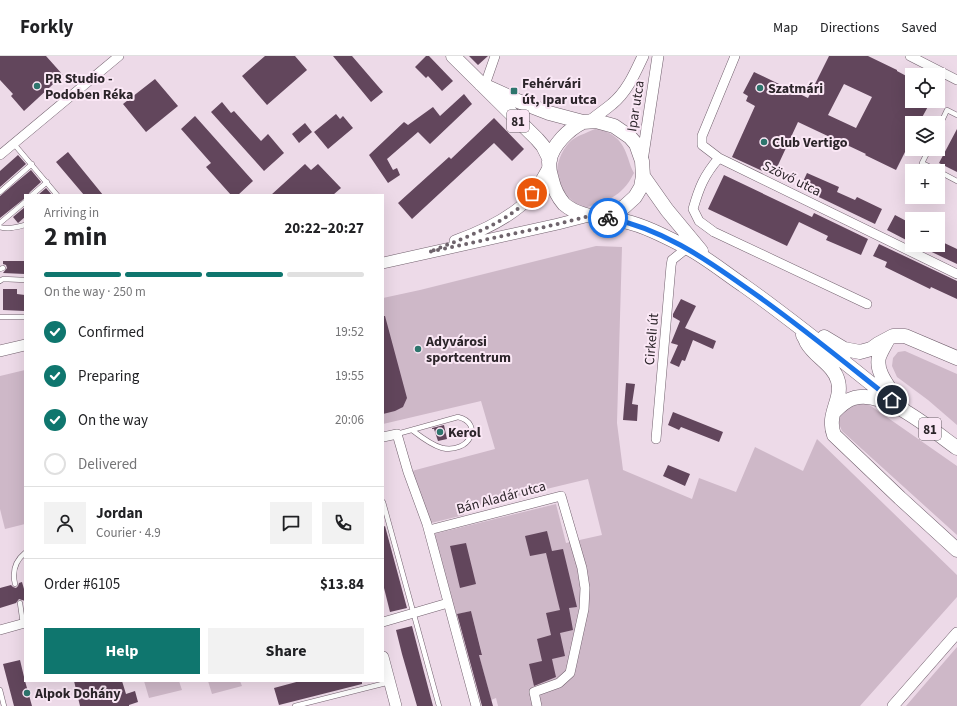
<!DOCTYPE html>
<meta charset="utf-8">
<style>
:root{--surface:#fff;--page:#f2f2f2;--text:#202124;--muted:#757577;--line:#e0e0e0;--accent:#0f766e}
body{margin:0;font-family:"Source Sans 3",sans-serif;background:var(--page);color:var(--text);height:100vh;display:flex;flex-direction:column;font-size:15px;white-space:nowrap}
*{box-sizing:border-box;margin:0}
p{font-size:13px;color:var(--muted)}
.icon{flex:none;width:22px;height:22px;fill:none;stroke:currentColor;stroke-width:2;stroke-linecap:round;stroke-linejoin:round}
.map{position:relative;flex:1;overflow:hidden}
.panel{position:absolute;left:24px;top:138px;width:360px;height:488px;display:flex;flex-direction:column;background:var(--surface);border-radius:0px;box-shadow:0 4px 16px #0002}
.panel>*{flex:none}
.tools{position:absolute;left:905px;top:12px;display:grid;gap:8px}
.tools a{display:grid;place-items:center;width:40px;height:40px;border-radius:0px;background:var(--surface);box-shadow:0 4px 16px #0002;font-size:20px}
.pin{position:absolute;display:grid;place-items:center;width:34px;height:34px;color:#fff;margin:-17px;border:2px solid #fff;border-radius:50%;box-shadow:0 1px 4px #0007}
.courier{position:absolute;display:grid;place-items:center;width:40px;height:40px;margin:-20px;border:3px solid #1a73e8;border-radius:50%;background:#fff;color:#222;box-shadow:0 1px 5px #0007}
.overview em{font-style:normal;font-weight:700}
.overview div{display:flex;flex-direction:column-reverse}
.overview{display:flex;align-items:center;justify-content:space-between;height:68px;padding:0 20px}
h1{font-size:26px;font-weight:700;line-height:30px}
.bar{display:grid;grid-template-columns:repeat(4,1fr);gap:6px 4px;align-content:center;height:48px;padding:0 20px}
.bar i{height:5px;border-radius:3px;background:var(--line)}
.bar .on{background:var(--accent)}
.bar p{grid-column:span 4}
.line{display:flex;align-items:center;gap:10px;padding:0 20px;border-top:1px solid var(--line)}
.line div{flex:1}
.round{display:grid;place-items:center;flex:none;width:42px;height:42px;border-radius:0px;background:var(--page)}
ol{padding:0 20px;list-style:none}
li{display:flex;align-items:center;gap:12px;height:44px}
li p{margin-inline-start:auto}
li .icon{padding:4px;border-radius:50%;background:var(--accent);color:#fff;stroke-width:4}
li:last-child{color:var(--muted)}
li i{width:22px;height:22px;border:2px solid var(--line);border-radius:50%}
.button{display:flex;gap:8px;margin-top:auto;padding:8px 20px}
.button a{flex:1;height:46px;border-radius:0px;background:var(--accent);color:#fff;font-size:16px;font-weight:700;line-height:46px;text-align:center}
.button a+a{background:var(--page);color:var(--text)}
header{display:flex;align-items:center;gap:24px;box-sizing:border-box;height:56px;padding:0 20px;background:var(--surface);border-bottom:1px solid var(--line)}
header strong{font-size:19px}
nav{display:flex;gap:22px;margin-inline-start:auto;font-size:14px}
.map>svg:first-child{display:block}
.green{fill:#ceb8c8}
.building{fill:#62465c;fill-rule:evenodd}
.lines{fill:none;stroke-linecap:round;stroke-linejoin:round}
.service-casing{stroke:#72616e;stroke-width:5.5}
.minor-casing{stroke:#72616e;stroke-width:10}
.tertiary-casing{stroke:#72616e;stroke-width:12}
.primary-casing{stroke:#72616e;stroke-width:15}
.service{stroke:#fff;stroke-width:4.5}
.minor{stroke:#fff;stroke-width:9}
.tertiary{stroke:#fff;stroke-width:11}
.primary{stroke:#fff;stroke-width:14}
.done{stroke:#6f646c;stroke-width:4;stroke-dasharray:0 7.2}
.route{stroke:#1a73e8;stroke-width:5}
.poi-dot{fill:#2e756d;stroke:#fae7f5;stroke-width:1.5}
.labels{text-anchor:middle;stroke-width:4;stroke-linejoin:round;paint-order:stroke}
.shield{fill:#fae7f5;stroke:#695e66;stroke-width:1}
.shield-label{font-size:13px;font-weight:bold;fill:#2b2429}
.poi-label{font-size:14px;font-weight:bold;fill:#2b2429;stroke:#fae7f5;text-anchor:start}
.street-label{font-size:14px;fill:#2b2429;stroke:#fae7f5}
</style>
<header>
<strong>Forkly</strong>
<nav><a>Map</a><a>Directions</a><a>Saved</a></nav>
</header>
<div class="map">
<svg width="957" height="650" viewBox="0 0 957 650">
<rect width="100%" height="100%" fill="#eddae8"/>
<path class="green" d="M597 72C615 78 622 84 628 102 630 108 631 112 634 117 621 143 606 144 582 153 572 145 562 136 558 124 554 111 562 92 572 84 579 79 589 76 597 72Z
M596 190 622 191 617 367 623 414 692 443 699 422 736 436 755 391 803 415 817 383 957 519V541L860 650H498L496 642 491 644 479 599 482 598 471 555 451 560 430 479 556 448 566 487 602 479 588 423 463 453 464 459 427 468 408 416 495 393 481 345 383 368V242L420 234Z
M905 295 957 318V369L928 344 897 321 892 310 893 302 898 296Z
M25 314V468L5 473 0 453V320Z
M860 347 868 348 957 410V479L842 375C841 373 839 368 839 366 839 354 851 349 860 347Z
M957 591V650H906Z
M144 625H179L182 634 149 642Z
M208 625H240L242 630 212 638Z"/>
<path class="building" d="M0 0H46L63 19 24 55 11 40 13 38 0 24Z
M265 0H295L307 14 267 49 242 20Z
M333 0H352L383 36 371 46Z
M426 0H429L453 25 442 35 428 20 426 22 415 11Z
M469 0H488L478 9Z
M829 0H868L897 14V15L912 23V45H931L919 67H912V82L896 114 865 99 866 98 798 66 773 120 732 101 755 50 746 45 748 40 743 37 754 16 808 42ZM844 28 872 41 856 72 828 59Z
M155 23 178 50 146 76 123 48Z
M464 38 472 48 430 88 418 76 387 103 393 114 397 112 400 119 388 127 369 99 404 66 408 69 433 51 440 60Z
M222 46 231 57 234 55 261 85 268 78 284 97 264 115 211 56Z
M336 58 340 63 343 60 353 72 328 93 314 76Z
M195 60 253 125 238 139H231L206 111 211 107 181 73Z
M494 62 524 93 512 105 494 87 412 163 398 147 449 101 451 103Z
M305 67 312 76 299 87 292 78Z
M957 73V116L939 107Z
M68 96 103 139H84L56 106Z
M18 99 26 108 0 131V115Z
M305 108 311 114 318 108 341 132 333 139H271Z
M31 114 41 126 30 136 28 139H25V142L0 162V140Z
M807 117 839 131 837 136 855 144 857 141 882 153 875 168 800 132Z
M724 119 812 161 814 157 868 183 861 199 826 184 828 180 799 166 787 190 708 153Z
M46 132 52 139H38Z
M25 151V161L18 167 13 161Z
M895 159 912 168V187L887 174Z
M938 184 957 193V208L917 189H938Z
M879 188 957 225V243L931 231 930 233 885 211 887 206 873 200Z
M3 205H25V218L3 217 7 212 6 209 3 208Z
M3 233H17V238L25 239V255L3 254Z
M681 243 696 250 685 272 716 285 713 293 693 284 685 305 682 304 679 311 670 307 678 289 671 287 680 265 673 261V258Z
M383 260H385L407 342 403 351 395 355 383 358Z
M626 327 635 328 632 348 638 349 637 365 623 364Z
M673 356 723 376 719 386 681 371 679 374 668 369Z
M444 369 447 383 438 385 434 373H432V372Z
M668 409 690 418 685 430 663 420Z
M385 470 407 552 390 556 383 528V471Z
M547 475 552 495 563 493 577 551 569 552 573 574 560 577 565 600 552 603 556 621 534 630 529 608 542 605 537 583 551 579 546 557 560 554 546 497 551 496 530 500 525 480Z
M466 487 476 528 460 532 450 490Z
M22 526 24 533H25V545L19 543 16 547 0 552V532L11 529 13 531 16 532 18 530 19 527Z
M471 555 482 599H479L493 650H482L457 558Z
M412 570 424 616 433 650H417L402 598 396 574Z
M20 604 25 625 32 650H14L3 608Z
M74 625H122L126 638 135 635 138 646 129 649V650H80Z
M300 625H362V628L279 649 274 632Z"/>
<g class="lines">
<g class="service-casing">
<path id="service" d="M938 73 947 54 957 59
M14 88 57 139
M929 93 922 107 938 115
M938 115 957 125
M0 136 32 108
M32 139 47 126
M0 167 25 146
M0 171C8 174 17 171 25 169
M0 213 3 212
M0 225 3 223 25 224
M0 261H25
M397 378 458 361C484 367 470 398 442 392 431 389 421 381 412 374
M383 446 439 650
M15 528C12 515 15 505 25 497
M20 547 23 568
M0 634 4 650
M295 650 390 626"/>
</g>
<g class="minor-casing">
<path id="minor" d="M735 0 702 80V89L719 102 957 218
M910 0 957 24
M481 28 487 23 495 0
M0 99 119 0
M719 102C704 119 699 132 693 153L699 165 714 176 867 248
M383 381 397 378 408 416 427 468 476 650
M656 383 671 210 672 204 687 192
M429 474 561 440 582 512 585 532 584 553 570 617 559 627 534 636 537 650
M383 566 448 547
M0 574 25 567"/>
</g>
<g class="tertiary-casing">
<path id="tertiary" d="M589 66C597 59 605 54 612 48 627 36 635 17 643 0
M642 105 658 0
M455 185C477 177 502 166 521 150 533 140 541 124 549 110
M383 207 558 168 589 160
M0 295 25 289
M383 601 396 650
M893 650 957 577"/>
</g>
<g class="primary-casing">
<path id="primary" d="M453 0 537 83 543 90 550 104
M481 28 518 45 549 57 583 66 596 65 614 70 630 81 636 88 642 105 643 120 641 131 635 141 624 151 601 160
M583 66C569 73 552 89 549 106 549 112 550 118 552 124 554 133 558 141 564 148 581 163 604 160 624 165 646 170 668 182 688 192 707 202 725 217 743 229 798 268 850 311 903 353
M643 120 667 154 701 195
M803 279C805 282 806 285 807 287 815 301 834 309 838 325 843 344 826 358 834 379L900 442 957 494
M824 281 844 293 860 296 871 293 878 288 893 280H905L957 302
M888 283C885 289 881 295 879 301 875 316 890 332 897 344
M834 356C840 350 846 344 854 342 885 333 933 375 957 392"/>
</g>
<use href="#service" class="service"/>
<use href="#minor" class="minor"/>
<use href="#tertiary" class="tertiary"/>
<use href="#primary" class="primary"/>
</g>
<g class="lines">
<path class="done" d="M532 137C529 141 525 147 520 151 494 172 459 184 429 196L558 168 589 160 608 162"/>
<path class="route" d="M608 162C660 172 703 201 745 231 796 266 844 306 892 344"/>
</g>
<g class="poi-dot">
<circle cx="37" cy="30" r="4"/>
<circle cx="760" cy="32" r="4"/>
<rect x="510" y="31" width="8" height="8" rx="2"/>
<circle cx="764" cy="86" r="4"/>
<circle cx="418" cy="293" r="4"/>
<circle cx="440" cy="376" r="4"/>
<circle cx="27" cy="637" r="4"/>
</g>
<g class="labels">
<g class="shield">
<rect x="507" y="54" width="22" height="22" rx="3"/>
<rect x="919" y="362" width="22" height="22" rx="3"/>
</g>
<g class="shield-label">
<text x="518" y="70">81</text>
<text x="930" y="378">81</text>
</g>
<g class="poi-label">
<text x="45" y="27">PR Studio -<tspan x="45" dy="16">Podoben Réka</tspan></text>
<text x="522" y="32">Fehérvári<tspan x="522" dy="16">út, Ipar utca</tspan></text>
<text x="768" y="37">Szatmári</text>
<text x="772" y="91">Club Vertigo</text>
<text x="426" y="290">Adyvárosi<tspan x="426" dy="16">sportcentrum</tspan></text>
<text x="448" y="381">Kerol</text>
<text x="35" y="642">Alpok Dohány</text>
</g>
<g class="street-label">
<text transform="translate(635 50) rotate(-81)" y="5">Ipar utca</text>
<text transform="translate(792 122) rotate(26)" y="5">Szövő utca</text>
<text transform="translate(651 283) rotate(-85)" y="5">Cirkeli út</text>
<text transform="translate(501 441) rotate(-15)" y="5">Bán Aladár utca</text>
</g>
</g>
</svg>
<div class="tools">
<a><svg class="icon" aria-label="locate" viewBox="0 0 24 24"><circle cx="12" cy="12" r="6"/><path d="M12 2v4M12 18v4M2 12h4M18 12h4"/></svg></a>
<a><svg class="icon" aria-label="layers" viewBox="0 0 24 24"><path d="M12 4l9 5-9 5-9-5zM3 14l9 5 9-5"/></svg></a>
<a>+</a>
<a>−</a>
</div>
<div class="pin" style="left:532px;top:137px;background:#ea580c"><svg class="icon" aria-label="bag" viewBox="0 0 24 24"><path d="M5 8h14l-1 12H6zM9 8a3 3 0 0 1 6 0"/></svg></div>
<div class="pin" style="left:892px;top:344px;background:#1f2937"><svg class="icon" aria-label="home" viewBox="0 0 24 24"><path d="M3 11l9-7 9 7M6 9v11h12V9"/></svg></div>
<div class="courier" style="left:608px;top:162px"><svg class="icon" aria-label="bike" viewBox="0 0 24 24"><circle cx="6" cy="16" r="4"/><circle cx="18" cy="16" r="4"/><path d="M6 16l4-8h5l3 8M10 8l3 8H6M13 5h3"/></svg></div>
<section class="panel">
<div class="overview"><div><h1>2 min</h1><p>Arriving in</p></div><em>20:22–20:27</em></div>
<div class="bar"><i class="on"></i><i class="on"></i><i class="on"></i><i></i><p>On the way · 250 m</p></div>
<ol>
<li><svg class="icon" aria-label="check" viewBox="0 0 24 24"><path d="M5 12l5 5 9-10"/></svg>Confirmed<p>19:52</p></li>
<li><svg class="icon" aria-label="check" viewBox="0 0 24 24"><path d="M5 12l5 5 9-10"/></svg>Preparing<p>19:55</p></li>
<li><svg class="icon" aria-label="check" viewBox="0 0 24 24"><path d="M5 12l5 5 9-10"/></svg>On the way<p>20:06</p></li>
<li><i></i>Delivered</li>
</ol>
<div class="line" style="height:72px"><a class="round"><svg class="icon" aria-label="person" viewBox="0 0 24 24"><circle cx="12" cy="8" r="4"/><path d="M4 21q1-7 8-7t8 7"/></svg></a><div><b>Jordan</b><p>Courier · 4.9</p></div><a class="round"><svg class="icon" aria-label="chat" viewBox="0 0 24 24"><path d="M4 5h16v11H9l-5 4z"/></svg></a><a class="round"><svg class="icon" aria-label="phone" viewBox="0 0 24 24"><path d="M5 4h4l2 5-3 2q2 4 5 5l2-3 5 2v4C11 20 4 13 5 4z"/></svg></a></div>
<div class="line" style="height:52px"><div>Order #6105</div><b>$13.84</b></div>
<div class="button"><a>Help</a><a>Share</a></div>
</section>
</div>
